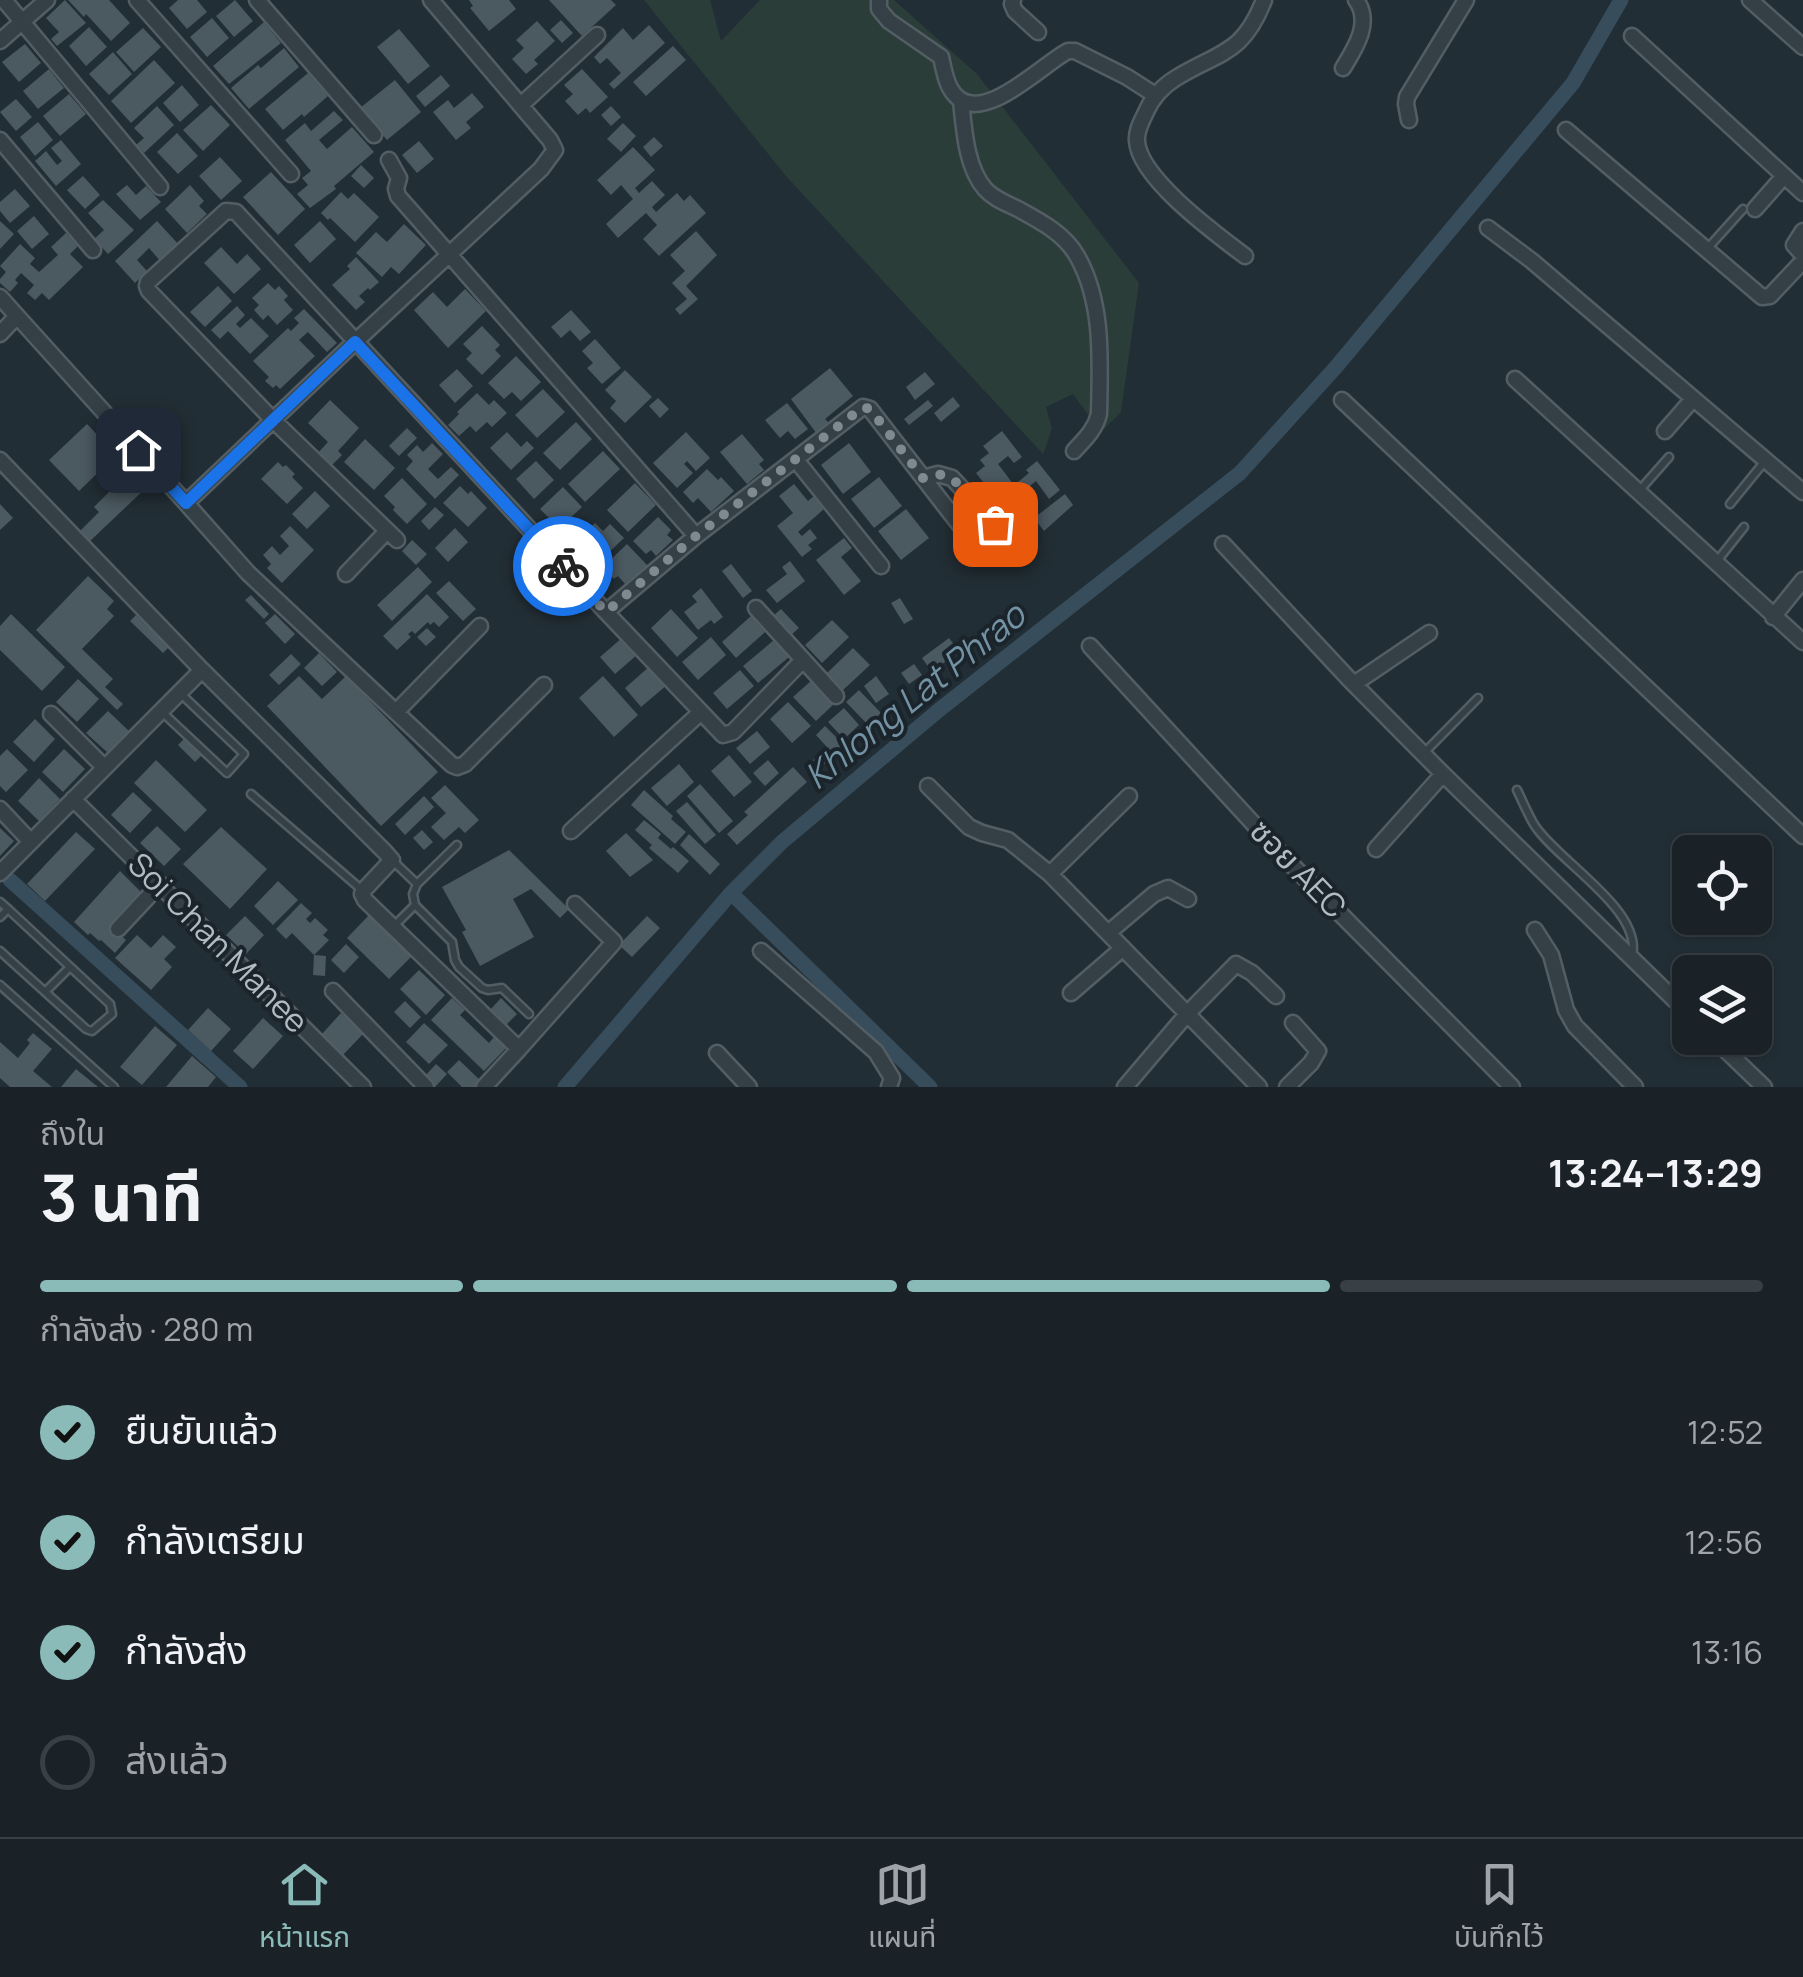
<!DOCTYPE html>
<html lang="th">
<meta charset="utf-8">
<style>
:root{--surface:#1a2228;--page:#232a30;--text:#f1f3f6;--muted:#9fa4a8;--line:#383f45;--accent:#8bbbb9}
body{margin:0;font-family:Manrope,"Noto Sans Thai",sans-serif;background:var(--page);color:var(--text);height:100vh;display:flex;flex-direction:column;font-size:38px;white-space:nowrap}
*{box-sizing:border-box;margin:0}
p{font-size:32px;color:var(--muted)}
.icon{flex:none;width:55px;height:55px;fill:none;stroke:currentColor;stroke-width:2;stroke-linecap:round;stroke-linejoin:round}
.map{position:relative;height:1087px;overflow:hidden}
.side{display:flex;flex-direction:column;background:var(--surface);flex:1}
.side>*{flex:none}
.tools{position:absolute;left:1672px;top:835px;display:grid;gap:20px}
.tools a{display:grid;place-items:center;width:100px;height:100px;border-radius:15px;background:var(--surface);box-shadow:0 2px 8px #0004,0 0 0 2px var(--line);font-size:50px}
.pin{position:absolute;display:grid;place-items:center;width:85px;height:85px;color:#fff;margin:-42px;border-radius:20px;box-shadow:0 5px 15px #0006}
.courier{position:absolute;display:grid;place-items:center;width:100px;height:100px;margin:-50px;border:8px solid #1a73e8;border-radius:50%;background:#fff;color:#222;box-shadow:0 2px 12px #0007}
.headline em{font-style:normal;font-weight:700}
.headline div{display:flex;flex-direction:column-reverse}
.headline{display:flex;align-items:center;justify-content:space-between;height:170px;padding:0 40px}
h1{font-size:65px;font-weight:700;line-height:75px}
.bar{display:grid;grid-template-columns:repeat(4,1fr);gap:15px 10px;align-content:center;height:120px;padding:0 40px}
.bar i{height:12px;border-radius:8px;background:var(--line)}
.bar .current{background:var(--accent)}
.bar p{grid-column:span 4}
ol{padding:0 40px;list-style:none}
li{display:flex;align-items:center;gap:30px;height:110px}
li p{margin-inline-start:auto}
li .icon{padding:10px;border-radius:50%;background:var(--accent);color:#111;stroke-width:4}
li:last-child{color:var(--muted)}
li i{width:55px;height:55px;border:5px solid var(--line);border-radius:50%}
.dock{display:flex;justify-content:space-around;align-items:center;height:140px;border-top:2px solid var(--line);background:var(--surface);font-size:28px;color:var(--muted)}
.dock a{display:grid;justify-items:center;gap:5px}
.dock .current{color:var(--accent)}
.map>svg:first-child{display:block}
.green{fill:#2a3d39}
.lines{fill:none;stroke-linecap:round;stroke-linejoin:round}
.canal{stroke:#374d5b;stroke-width:15}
.building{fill:#4b5961}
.lane-casing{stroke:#535d64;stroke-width:11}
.street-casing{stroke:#535d64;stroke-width:19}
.lane{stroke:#354046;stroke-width:6}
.street{stroke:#354046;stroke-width:14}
.done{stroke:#7e8a91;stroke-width:10;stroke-dasharray:0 18}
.route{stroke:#1a73e8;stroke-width:12}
.labels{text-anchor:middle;stroke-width:8;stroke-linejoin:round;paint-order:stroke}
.street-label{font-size:32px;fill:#b0bbc3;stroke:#1b242b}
.water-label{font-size:35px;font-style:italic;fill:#7392a4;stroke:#1b242b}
</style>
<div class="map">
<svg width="1803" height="1087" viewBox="0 0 1803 1087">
<rect width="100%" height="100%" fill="#222e35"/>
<path class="green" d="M644 0H710L721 41 760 0H894L977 74 1139 283 1121 412 1101 432 1073 394 1046 407 1052 429 1043 454 786 176Z"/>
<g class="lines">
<path class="canal" d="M10 880 240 1087
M731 893 930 1087
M565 1087 731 893 782 842 939 710 1240 473 1336 367 1573 83 1621 0"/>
</g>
<path class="building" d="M65 0 86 23 57 46 51 39 59 32 46 18Z
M68 0H109L130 23 111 41 86 14 84 17Z
M178 0H197L207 12 187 29 169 8Z
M235 0 253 21 234 37 216 16Z
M469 0H509L516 9 489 31 470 8 473 6Z
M549 0H611L616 5 582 36Z
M212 18 229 38 207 57 190 37Z
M561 20 573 33 562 43 550 30Z
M537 21 555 41 534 60 538 64 526 74 512 59 524 48 516 40Z
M264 22 281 43 229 84 213 66Z
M649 25 665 43 614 89 609 84 621 73 607 58 600 64 594 57 623 28 633 40Z
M89 27 107 47 86 66 69 46Z
M143 28 161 47 134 72 116 52Z
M399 29 430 66 408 84 377 47Z
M25 44 41 63 19 82 2 62Z
M673 46 686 60 646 96 633 82Z
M284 48 299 67 249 109 231 88 258 65 261 68Z
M113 52 132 74 109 95 89 74Z
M154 60 175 83 131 123 111 101Z
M49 69 64 88 38 109 23 91Z
M582 69 608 97 590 113 586 108 578 115 565 101 573 94 564 85Z
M308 73 328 96 304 117 302 114 283 130 265 109Z
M441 75 450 86 425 107 416 96Z
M395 80 421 112 387 140 360 108Z
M182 85 199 105 180 122 163 103Z
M472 93 484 107 466 122 471 128 456 140 433 112 448 100 454 108Z
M69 94 86 114 60 136 43 116Z
M16 99 32 117 16 131 0 112Z
M211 105 230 125 203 151 183 130Z
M157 106 174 125 144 153 136 145 144 138 134 128Z
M611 106 621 117 611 126 601 115Z
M334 111 343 120 319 140 327 149 352 127 374 152 334 186 336 189 310 208 297 194 308 185 302 178 311 171 285 140 305 123 311 131Z
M38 122 53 140 35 156 20 137Z
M623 123 636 136 621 152 607 139Z
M177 133 198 156 178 174 157 152Z
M654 137 663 146 651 157 643 147Z
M61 140 81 164 56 186 35 161 46 151 57 165 62 161 51 148Z
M419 141 434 159 417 173 402 155Z
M633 147 655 170 635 188 639 193 652 181 665 195 652 207 656 212 677 193 684 201 690 195 706 213 659 256 643 239 657 225 646 213 618 238 606 224 633 199 621 185 611 195 597 180Z
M220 157 242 181 221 200 199 176Z
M361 165 374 178 364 188 351 176Z
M271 172 305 209 278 235 243 197Z
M83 176 100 195 85 209 67 190Z
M127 185 136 195 146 186 161 202 140 220 116 194Z
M190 185 204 201 199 206 207 214 187 233 165 209Z
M15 189 30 206 10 223 0 211V202Z
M341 192 348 199 354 193 379 217 355 242 330 218 328 220 321 213Z
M103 200 134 230 108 254 94 239 104 230 88 213Z
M34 216 49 234 32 249 17 231Z
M0 221 14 234 0 249Z
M157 221 180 246 162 263 149 248 137 260 147 271 135 283 115 261Z
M320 221 336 239 310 263 294 245Z
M404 224 426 245 399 274 391 267 382 277 356 253 376 232 387 242Z
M696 231 717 255 686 286 698 299 680 315 675 309 687 299 672 283 685 271 670 255Z
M66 233 78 246 70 254 83 267 49 300 42 293 35 300 27 293 34 285 21 273 15 280 18 283 10 292 0 283V279L6 272 0 266 20 244 35 258 30 264 39 272 58 255 51 247Z
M221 247 237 264 247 254 261 269 234 294 204 263Z
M356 257 379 282 370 290 368 288 359 296 365 302 356 310 332 285 350 269 347 266Z
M268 283 275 290 279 286 288 296 284 300 293 310 277 325 268 315 263 320 254 310 259 305 252 298Z
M218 286 232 301 205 327 190 312Z
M465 289 486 311 448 348 414 310 433 292 447 307Z
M237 306 245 315 236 324 240 328 251 318 269 336 250 354 228 331 220 339 211 330Z
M304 309 337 343 327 352 308 332 299 340 315 356 280 389 276 385 273 388 265 381 269 377 253 361 288 328 291 331 299 323 294 318Z
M571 310 591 332 580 341 570 330 561 338 551 327Z
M482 326 500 345 495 350 501 356 482 375 466 359 472 353 463 344Z
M595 339 621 368 602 384 587 368 593 363 582 351Z
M516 356 541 382 521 401 512 392 504 399 488 383Z
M830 368 853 396 825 419 830 424 817 434 791 399Z
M457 369 473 386 455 403 439 385Z
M625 370 652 397 625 423 610 408 616 401 605 390Z
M925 372 935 384 915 400 906 387Z
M543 389 565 412 537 438 515 415Z
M477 393 489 405 494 400 507 413 492 427 487 422 476 432 470 426 459 436 448 425 459 414 457 412Z
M953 397 960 406 941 422 934 413Z
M658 398 669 409 660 418 649 406Z
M330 400 359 428 338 451 342 455 331 466 318 453 328 442 308 423Z
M928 400 933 406 909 425 904 419Z
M787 403 808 429 795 439 788 431 780 438 765 420Z
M576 422 592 439 560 470 543 453Z
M87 424 147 487 89 542 79 532 99 512 94 507 122 479 107 464 79 491 49 460Z
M407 428 417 438 399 456 389 446Z
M1002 431 1022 457 1014 463 1008 456 998 464 1014 485 1029 473 1026 470 1037 461 1060 490 1049 499 1036 481 1001 509 996 503 1007 493 1003 488 994 496 976 473 985 466 980 460 989 453 983 446Z
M507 432 521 447 527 441 534 448 511 470 490 448Z
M686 432 710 458 696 471 687 461 684 464 693 473 677 488 653 463Z
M742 434 764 460 759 464 764 470 747 484 720 452Z
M365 439 395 468 374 490 344 462Z
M432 443 443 454 428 469 438 479 451 467 459 475 435 499 406 469 413 461 407 455 417 445 423 452Z
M849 443 871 472 843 494 821 465Z
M603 451 620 469 585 502 568 484Z
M536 461 554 480 534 499 516 479Z
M278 462 283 467 286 465 295 474 292 477 303 488 287 504 261 479Z
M707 469 718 480 721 477 734 491 711 512 698 498 693 503 683 492Z
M879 477 902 506 874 528 851 499Z
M402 478 427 504 407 524 393 510 395 507 384 496Z
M635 483 656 505 628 532 607 510Z
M794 484 808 501 814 496 824 509 798 532 802 536 810 529 817 538 808 545 812 549 802 557 777 526 793 513 779 496Z
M460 486 468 494 471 491 487 508 468 527 443 503Z
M563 487 582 507 565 523 559 517 553 522 540 509Z
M315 491 330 506 307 529 292 514Z
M1065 494 1073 505 1044 531 1034 518Z
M0 504 13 518 0 530Z
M435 507 444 515 429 530 421 521Z
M906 509 929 538 901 560 878 531Z
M658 517 671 530 667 535 673 540 656 556 651 550 646 554 633 541Z
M595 523 603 531 610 524 624 538 604 557 595 547 588 553 576 541Z
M290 526 314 550 282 583 267 568 271 564 263 555 272 546 280 555 289 546 280 536Z
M455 528 468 542 448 562 435 548Z
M844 538 852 548 841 557 861 581 844 595 816 560Z
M412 540 427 554 416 565 402 551Z
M627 544 648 566 627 586 618 576 614 579 603 567Z
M790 561 805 581 777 603 766 590 787 574 782 567Z
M731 564 752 591 743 598 722 571Z
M418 567 432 582 392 621 377 605Z
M88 576 114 601 107 609 114 616 82 649 113 679 105 687 123 704 117 710 36 630Z
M449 581 476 609 463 621 436 593Z
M701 588 723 617 714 624 711 620 698 630 684 612 697 602 692 596Z
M427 594 449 617 439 627 434 622 430 625 428 622 415 634 412 631 408 634 411 637 397 650 383 636Z
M251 595 269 614 264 619 245 600Z
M900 598 913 619 904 624 891 603Z
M671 609 698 638 677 657 651 628Z
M781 609 799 628 791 635 773 616Z
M11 614 65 667 42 691 0 650V626Z
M275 614 295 634 285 644 265 623Z
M136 615 169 647 163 653 130 621Z
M751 616 765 632 736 658 722 642Z
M832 620 849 637 822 663 805 645Z
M427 628 436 637 426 646 417 637Z
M623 637 638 654 615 674 600 657Z
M711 637 726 655 698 680 682 662Z
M949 638 959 651 932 672 922 658Z
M774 640 789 657 758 683 743 666Z
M853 648 870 665 843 690 827 673Z
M319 653 337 672 322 686 304 668Z
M291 654 301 664 279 685 269 675Z
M914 664 922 675 909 684 901 673Z
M650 666 667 685 641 707 625 688Z
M740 670 754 686 727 709 713 693Z
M299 676 322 699 346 676 438 772 381 826 267 706Z
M603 676 638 715 614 737 579 698Z
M876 676 889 694 876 703 864 686Z
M78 679 99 699 77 722 56 702Z
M812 680 834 704 816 721 793 697Z
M859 690 881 713 868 725 846 702Z
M788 702 811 726 792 743 770 719Z
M844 708 859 725 844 739 828 722Z
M108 711 129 731 108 753 86 733Z
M35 719 55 739 34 762 13 742Z
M825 726 845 746 835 756 816 735Z
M757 731 770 747 750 764 736 748Z
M186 737 203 754 195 762 178 745Z
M7 749 28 770 6 792 0 786V756Z
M64 749 85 769 63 792 42 772Z
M825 750 832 757 820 768 813 760Z
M729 755 752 782 734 797 711 771Z
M156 760 207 810 185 832 134 783Z
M768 760 779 773 765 786 753 773Z
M679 764 694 782 667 806 651 788Z
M793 767 807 782 737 845 727 834 748 815 744 812Z
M39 778 60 799 39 821 18 801Z
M700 784 733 821 719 833 687 796Z
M445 785 479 820 465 833 459 827 444 840 431 827 446 813 431 798Z
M644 790 673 816 671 819 686 832 675 844 631 805Z
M133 792 152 810 130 833 111 815Z
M424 796 434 807 405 835 395 824Z
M687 802 716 835 705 844 676 811Z
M644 820 661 834 658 838 671 849 673 847 689 861 678 873 649 848 652 845 635 830Z
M157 826 181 849 164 866 140 843Z
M221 827 267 869 230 909 183 864Z
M0 828 14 841 0 856Z
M422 830 433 842 424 850 413 838Z
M76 832 95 849 45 901 27 884Z
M626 833 653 860 630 877 606 851Z
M689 834 720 864 710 875 680 845Z
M509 850 569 909 560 918 531 889 513 899 534 937 480 966 462 932 466 930 442 887Z
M120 871 143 894 112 927 126 940 115 953 101 940 99 941 90 933 88 935 74 922Z
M278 881 298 900 273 925 254 906Z
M301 903 312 913 306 919 310 923 315 918 328 930 323 935 329 940 314 955 292 933 286 939 276 929Z
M370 914 413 955 389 979 347 938Z
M245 916 264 935 246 954 226 935Z
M647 916 660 928 632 957 619 945Z
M137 935 151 948 163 935 176 947 164 959 172 967 151 990 115 958Z
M346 944 359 957 344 973 331 960Z
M314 955 326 956 325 976 313 975Z
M419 970 445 995 426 1015 400 989Z
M452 998 465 1010 460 1015 489 1043 494 1037 506 1048 484 1071 431 1020Z
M501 998 517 1014 506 1025 491 1009Z
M405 1001 421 1017 410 1028 394 1012Z
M208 1008 231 1029 211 1051 188 1030Z
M341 1013 363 1034 343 1055 322 1034Z
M263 1018 283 1036 253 1069 233 1051Z
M424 1023 448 1045 429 1064 406 1042Z
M155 1026 177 1045 142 1085 120 1067Z
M33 1033 52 1049 33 1071 52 1087H10L0 1078V1042L18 1058 30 1043 27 1040Z
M192 1056 216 1077 208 1087H166Z
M459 1060 481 1081 475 1087H462L447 1072Z
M436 1064 447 1074 436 1086 425 1076Z
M76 1069 98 1087H61Z"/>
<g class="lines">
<g class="lane-casing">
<path id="lane" d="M1707 249 1743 209
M1639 491 1669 457
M1730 504 1765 461
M1717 561 1744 527
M162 712 227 773 244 754 180 693
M1423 754 1478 698
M1517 790C1523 802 1528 815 1535 826 1559 862 1643 910 1632 956
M251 794 362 890
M393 861 417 884
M0 902 8 909
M415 905 413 894 417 884 457 845
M0 917 8 909 110 1004 112 1014 92 1031 86 1029 0 951
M395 925 415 905 452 942 455 960 459 967 482 988 488 990 502 988 529 1014
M0 985 114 1087
M45 992 70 967"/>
</g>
<g class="street-casing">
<path id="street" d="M4 0 160 187
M137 0 291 174
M257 0 374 135
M879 0V9L889 21 941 57C944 70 946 85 955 95 982 127 1044 63 1068 51H1075L1127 77 1155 95
M1013 0 1012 4 1015 11 1038 32
M1750 0 1803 47
M1632 36 1803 193
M0 41 47 0
M1343 68C1356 47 1372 22 1356 0
M961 101C964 129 966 167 985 189 994 199 1006 203 1018 209 1040 221 1065 234 1077 256 1104 303 1100 362 1099 414 1095 430 1085 439 1074 451
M521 105 597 35
M1409 120 1406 104 1407 97 1466 0
M1566 130 1762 297 1770 296 1803 261
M0 140 93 250
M389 160 399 178 396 189 398 196 696 536
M1755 209 1784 176
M1488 228 1532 261 1803 492
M1803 231 1794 245 1803 255
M1245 256C1216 234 1139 178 1137 141 1136 130 1142 121 1146 112 1152 98 1163 86 1176 78 1221 51 1243 54 1264 0
M0 297 17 316
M0 334 17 316 186 503 355 342 541 169 555 150 550 140 431 0
M1515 379 1803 642
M1342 400 1803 836
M1665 431 1693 399
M0 460 202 670 385 852 392 860 363 891 362 894 365 900 519 1049 614 942 575 904
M796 460 881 566
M923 478 938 474 952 478 995 524
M186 503 248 573 452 765 457 767 465 764 544 685
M397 540 273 420 149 291 147 286 148 282 226 211 236 212 606 612 696 536 863 407 870 409 962 528
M1223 544 1349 679 1443 774 1690 1015
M346 574 387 531
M756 608 836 696
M606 612 723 735 733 732 803 660
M1773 617 1803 580
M1090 646 1284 857 1512 1087
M1354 684 1429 633
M396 712 480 626
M51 714 104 767
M928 786 969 827 982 833 1008 840 1050 874 1259 1087
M73 799 363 1087
M0 809 31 842
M571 831 700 713
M1376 849 1443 774
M0 873 202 670
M1050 874 1129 796
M118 929 160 884
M1535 930 1551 955 1566 1010 1575 1026 1635 1087
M1108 933 1154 894 1168 888 1188 899
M761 951 876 1052 892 1078 889 1087
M333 991 426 1087
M1071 993 1123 948
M1713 1038 1764 1087
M717 1053 749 1087
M484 1087 519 1049
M1125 1087 1187 1014 1236 964 1252 973 1276 996
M1287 1087 1311 1063 1318 1051 1293 1023"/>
</g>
<use href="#lane" class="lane"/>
<use href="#street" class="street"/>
</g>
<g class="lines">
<path class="done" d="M563 566 606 612 696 536 863 407 870 409 923 478 938 474 952 478 995 524"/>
<path class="route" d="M138 450 186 503 355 342 563 566"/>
</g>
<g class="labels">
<g class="street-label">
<text transform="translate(1298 869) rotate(46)" y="11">ซอย AEC</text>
<text transform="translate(218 943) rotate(45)" y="11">Soi Chan Manee</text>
</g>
<g class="water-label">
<text transform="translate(915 696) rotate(-39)" y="12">Khlong Lat Phrao</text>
</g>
</g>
</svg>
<div class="tools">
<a><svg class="icon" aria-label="locate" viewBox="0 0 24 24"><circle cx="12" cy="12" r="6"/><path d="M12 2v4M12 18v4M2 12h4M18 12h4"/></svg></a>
<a><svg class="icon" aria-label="layers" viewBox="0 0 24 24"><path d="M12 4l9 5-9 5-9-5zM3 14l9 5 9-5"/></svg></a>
</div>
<div class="pin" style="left:995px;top:524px;background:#ea580c"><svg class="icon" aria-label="bag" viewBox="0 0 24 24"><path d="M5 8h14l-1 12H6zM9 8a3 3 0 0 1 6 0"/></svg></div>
<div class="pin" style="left:138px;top:450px;background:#1f2937"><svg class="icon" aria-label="home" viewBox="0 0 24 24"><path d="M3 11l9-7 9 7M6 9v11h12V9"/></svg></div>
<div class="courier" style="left:563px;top:566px"><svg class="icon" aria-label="bike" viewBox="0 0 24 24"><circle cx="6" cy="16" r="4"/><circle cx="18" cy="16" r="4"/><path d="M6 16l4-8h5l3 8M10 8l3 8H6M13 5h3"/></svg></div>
</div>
<section class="side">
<div class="headline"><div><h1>3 นาที</h1><p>ถึงใน</p></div><em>13:24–13:29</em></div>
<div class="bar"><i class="current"></i><i class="current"></i><i class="current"></i><i></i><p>กำลังส่ง · 280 m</p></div>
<ol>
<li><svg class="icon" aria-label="check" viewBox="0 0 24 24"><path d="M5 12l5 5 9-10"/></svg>ยืนยันแล้ว<p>12:52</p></li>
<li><svg class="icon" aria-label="check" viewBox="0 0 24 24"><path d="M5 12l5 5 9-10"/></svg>กำลังเตรียม<p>12:56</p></li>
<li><svg class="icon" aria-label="check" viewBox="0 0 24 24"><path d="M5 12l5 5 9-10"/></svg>กำลังส่ง<p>13:16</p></li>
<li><i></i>ส่งแล้ว</li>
</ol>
</section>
<nav class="dock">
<a class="current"><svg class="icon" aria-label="home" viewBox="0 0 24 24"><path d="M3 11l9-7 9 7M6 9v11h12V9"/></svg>หน้าแรก</a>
<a><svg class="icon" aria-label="map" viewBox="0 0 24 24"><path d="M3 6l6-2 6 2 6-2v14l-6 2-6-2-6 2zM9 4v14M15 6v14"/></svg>แผนที่</a>
<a><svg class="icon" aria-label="saved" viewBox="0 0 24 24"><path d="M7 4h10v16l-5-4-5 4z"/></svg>บันทึกไว้</a>
</nav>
